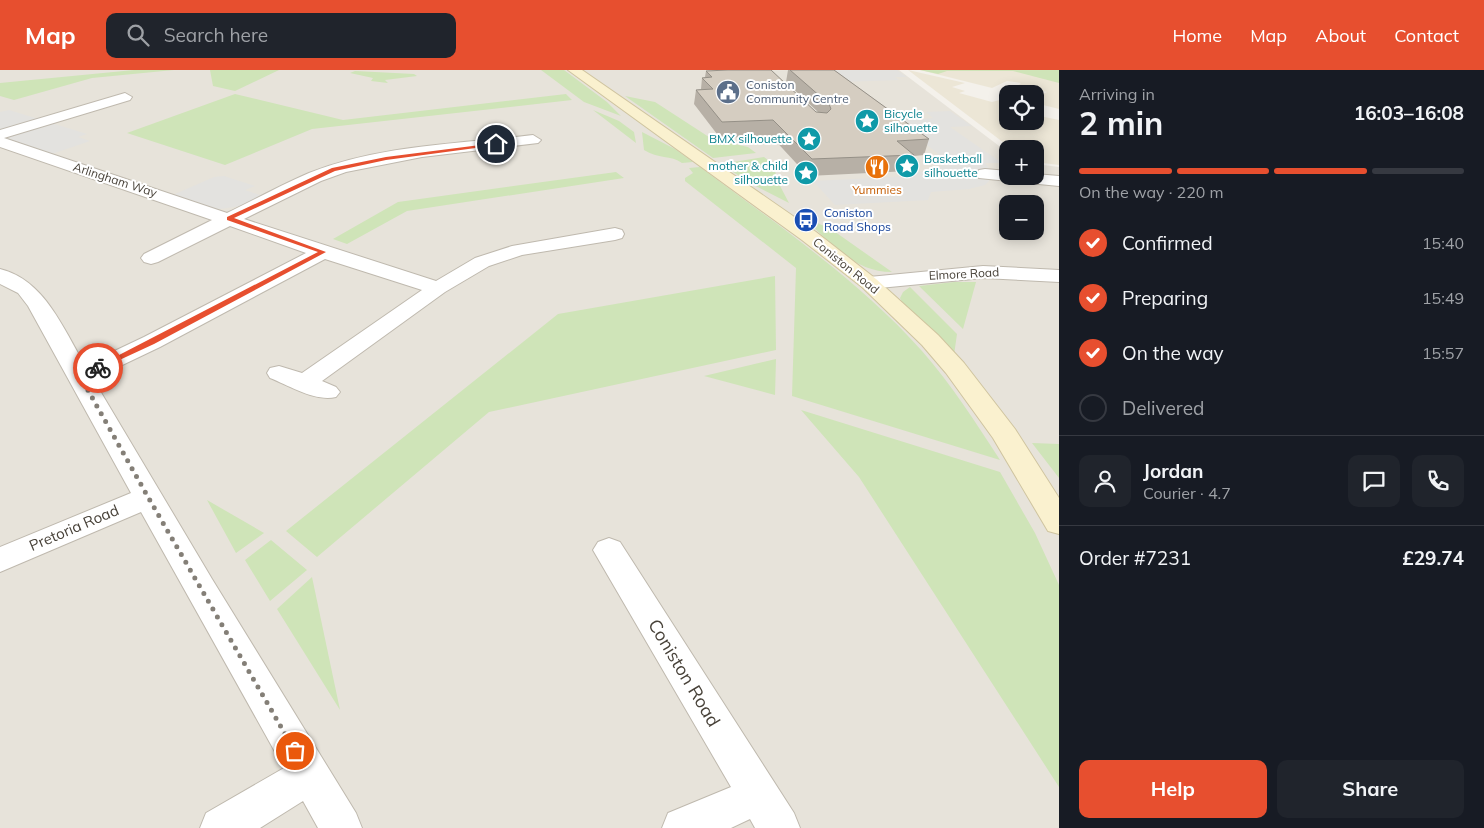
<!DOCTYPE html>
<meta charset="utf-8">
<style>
:root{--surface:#171b24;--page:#20242c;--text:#f1f3f6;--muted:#9ea1a6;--line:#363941;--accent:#e74f2f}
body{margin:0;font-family:Mulish,sans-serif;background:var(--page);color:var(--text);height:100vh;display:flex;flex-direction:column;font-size:19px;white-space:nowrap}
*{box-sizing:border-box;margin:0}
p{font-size:16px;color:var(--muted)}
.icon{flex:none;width:28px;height:28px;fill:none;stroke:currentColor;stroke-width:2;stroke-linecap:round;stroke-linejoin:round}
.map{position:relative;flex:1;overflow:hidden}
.drawer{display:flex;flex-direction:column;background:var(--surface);width:425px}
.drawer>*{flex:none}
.fabs{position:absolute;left:999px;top:15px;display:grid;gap:10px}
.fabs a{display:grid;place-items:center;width:45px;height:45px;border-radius:10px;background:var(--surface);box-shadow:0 2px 12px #0003;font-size:25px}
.pin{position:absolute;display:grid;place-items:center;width:42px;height:42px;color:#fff;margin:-21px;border:2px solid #fff;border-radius:50%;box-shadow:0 1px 5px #0007}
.courier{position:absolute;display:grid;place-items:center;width:50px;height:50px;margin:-25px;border:4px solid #e74f2f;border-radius:50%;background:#fff;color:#222;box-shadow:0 1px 6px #0007}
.head em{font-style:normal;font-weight:700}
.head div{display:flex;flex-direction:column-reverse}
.head{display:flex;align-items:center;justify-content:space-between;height:85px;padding:0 20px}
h1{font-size:32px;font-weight:700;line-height:38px}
.bar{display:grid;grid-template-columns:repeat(4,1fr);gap:8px 5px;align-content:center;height:60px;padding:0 20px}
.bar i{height:6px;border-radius:4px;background:var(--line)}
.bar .on{background:var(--accent)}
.bar p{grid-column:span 4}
.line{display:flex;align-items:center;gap:12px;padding:0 20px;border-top:1px solid var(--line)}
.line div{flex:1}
.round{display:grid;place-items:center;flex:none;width:52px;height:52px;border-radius:10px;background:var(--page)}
ol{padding:0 20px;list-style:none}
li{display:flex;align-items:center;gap:15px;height:55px}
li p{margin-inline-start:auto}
li .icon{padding:5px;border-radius:50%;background:var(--accent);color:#fff;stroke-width:4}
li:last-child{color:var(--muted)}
li i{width:28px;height:28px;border:2px solid var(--line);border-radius:50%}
.primary-button{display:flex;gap:10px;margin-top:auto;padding:10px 20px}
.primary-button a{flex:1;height:58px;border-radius:10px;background:var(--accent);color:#fff;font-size:20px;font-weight:700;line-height:58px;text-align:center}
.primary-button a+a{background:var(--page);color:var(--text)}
header{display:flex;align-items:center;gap:30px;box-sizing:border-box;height:70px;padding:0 25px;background:var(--accent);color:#fff}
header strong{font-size:24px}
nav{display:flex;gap:28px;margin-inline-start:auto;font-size:18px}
.search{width:350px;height:45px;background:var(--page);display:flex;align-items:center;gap:12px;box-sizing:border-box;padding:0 18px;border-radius:10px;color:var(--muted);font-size:19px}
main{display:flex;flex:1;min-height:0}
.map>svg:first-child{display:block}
.residential{fill:#e7e3da;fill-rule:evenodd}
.education{fill:#ece6d6}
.green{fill:#cfe4b8}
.parking{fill:#e3e2df}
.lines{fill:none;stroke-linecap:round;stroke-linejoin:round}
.street-casing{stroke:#bfb9ae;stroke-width:2}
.secondary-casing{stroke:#cfc49f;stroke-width:2}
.street{fill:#fff;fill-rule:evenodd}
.secondary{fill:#faf1cf;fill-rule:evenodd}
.wall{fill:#b7b0a6}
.building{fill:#d5cdc1;stroke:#959087}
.route{fill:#e74f2f}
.done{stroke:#847f77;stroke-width:5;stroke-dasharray:0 9}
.labels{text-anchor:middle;stroke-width:4;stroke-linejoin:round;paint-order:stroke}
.far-service-label{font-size:12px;fill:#4e5e75;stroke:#fff;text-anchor:start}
.far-culture-label{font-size:12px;fill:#0d838f;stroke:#fff;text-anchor:start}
.far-street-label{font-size:12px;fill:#484239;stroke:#fff}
.far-food-label{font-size:12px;fill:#c56008;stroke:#fff}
.far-transit-label{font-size:12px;fill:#164399;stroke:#fff;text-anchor:start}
.street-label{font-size:15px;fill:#484239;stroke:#fff}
.near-street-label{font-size:18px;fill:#484239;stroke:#fff}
</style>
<header>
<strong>Map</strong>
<div class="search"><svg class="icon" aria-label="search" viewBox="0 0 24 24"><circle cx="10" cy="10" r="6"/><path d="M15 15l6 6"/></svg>Search here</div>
<nav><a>Home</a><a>Map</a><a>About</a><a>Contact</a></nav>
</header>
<main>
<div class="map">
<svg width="1059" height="758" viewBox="0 0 1059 758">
<rect width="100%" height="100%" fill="#f4f1eb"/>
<path class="residential" d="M0 0H899L1007 82 1008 106H1035V94L1059 97V758H0ZM1008 134H1035V161H1008Z"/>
<path class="education" d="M908 0 965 13 952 17 965 21 959 23 992 32 1003 29 1007 30 1008 51H1035V45L1059 50V95L1035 92V79H1012Z
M920 0H1059V39L1035 33 1040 29 1036 27 1047 22 1019 15 1021 13 1007 11 992 18Z"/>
<path class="green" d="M134 0H174L92 8 14 30 0 26V13Z
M210 0H279L235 21 213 16Z
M541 0H564L607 32 621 46 584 32Z
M920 0H1059V13L1013 1H947L938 4Z
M355 1 414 4 417 6 385 10 388 13 371 11 373 8 350 3Z
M235 24 343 50 566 24 572 30 312 59 225 95 127 63Z
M625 26 655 32 712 69 748 77 756 83 713 88Z
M593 40 619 51 634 62 636 73Z
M642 62 675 79 693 92 682 93C671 85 658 89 644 80Z
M764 87 773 94 778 112 789 133 750 113 721 94Z
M700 97C776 154 859 210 922 281 952 315 976 353 1000 390L792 326 796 198 685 111V108L693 103 689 98Z
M616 102 624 108 407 141 347 174 333 169 398 132Z
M815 152 831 159 892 202C856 202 835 177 810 154Z
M775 206 776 280 489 342 317 487 286 461 558 244Z
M954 212H976L963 259 919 216Z
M910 217 957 264 954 285 903 234 900 228 903 222Z
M776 289 775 325 704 306Z
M801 340 1000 402 1035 463 1059 515V717L859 407Z
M1032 373 1059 374V408Z
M207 430 264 463 236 483Z
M271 470 307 500 270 531 245 490Z
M312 507 340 640 277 539Z"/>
<path class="parking" d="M825 0H897L907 7H895L899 10 841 12Z
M9 40 87 64 78 67 90 71 43 87 0 72V42Z
M911 40 924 49 933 48 926 42 950 41 972 56 950 57 1002 93H985L991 101V109L985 115 969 119 931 122 928 130 835 135 813 111 914 106 911 103 934 100 949 92 883 41Z
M224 106 255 116 245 120 263 126 241 136 220 139H199L166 128 214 107Z"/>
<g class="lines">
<g class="street-casing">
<path id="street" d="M125 23 132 27 130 30 4 68 227 143C254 130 281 115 309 103 379 75 459 74 533 65L541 70 538 73 422 87 346 102 321 111 244 149 436 211 475 188 512 176 615 158 622 160 624 164 622 168 615 170 522 185 489 196 445 222 322 311 336 317 340 322 336 327C315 332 290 316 270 308L267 303 270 298 279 296 302 303 422 220 325 189 160 277 93 309 212 509 356 743 362 758H318L303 731 260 758H200L206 743 284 698 141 442 0 502V477L131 423 28 236 18 223 0 214V199C45 210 63 259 85 295L144 267 306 183 230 156 158 192 151 194 144 192 141 188 144 184 212 150 0 77V60Z
M985 99 1008 101V106H1035V104L1059 106V116L979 108 977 104 979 100Z
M983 196 1059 200V212L983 208 869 219 862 217 859 213 862 209 869 207Z
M609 468 620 472 794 743 800 758H755L750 749 731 758H662L668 743 731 717 593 480 598 472Z"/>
</g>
<g class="secondary-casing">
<path id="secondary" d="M568 0H582L816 162 876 209 938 265 964 293 1015 359 1059 428V464L1048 461 993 368 946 303 922 275 862 217 802 170Z"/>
</g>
<use href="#street" class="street"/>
<use href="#secondary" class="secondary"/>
</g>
<path class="wall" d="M788 0H834L929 69 924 85 914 86 909 101 808 106 771 66 720 68 694 34 696 20 701 19 702 8 705 7 706 1 816 42H818L786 12Z"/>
<path class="building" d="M728 0H771L816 42 827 43 831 39 829 34 790 0H834L929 69 897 71 914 85 812 89 773 50 722 52 696 20 713 19 702 8 712 7 706 1Z"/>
<path class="route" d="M496 73 498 75 386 90 335 101 234 148 326 182 154 274 100 299 94 298 318 182 227 150V147L332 98 386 87Z"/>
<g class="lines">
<path class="done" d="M98 298 80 306 148 427 295 681"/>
</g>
<defs>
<g id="civic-disc" transform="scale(1.25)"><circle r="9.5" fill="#5c6f8a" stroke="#fff"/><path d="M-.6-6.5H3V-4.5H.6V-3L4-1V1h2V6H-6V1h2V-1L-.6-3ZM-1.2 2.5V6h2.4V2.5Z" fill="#fff"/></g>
<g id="sight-disc" transform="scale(1.25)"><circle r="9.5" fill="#0f9aa8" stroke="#fff"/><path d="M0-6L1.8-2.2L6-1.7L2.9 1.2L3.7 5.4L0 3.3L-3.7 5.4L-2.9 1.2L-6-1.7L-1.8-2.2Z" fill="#fff"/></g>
<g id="restaurant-disc" transform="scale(1.25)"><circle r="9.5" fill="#e8710a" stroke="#fff"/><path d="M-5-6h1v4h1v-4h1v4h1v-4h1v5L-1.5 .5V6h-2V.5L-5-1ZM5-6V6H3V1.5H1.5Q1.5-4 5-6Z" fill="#fff"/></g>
<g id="bus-disc" transform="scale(1.25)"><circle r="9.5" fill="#1a4fb4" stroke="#fff"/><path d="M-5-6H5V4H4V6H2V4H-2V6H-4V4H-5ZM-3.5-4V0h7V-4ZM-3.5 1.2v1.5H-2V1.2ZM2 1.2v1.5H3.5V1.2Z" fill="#fff"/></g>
</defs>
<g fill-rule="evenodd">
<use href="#civic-disc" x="728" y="22"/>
<use href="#sight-disc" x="867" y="51"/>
<use href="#sight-disc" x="809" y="69"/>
<use href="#sight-disc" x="907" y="96"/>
<use href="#restaurant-disc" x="877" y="97"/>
<use href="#sight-disc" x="806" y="103"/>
<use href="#bus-disc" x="806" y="150"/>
</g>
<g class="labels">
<g class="far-service-label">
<text x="746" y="19">Coniston<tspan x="746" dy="14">Community Centre</tspan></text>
</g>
<g class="far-culture-label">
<text x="884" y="48">Bicycle<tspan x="884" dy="14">silhouette</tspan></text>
<text x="792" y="73" text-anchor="end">BMX silhouette</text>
<text x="924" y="93">Basketball<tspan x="924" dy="14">silhouette</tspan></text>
<text x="788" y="100" text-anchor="end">mother &amp; child<tspan x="788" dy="14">silhouette</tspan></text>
</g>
<g class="far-street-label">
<text transform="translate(115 110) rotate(18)" y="4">Arlingham Way</text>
<text transform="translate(846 196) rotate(39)" y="4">Coniston Road</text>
<text transform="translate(964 204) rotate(-3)" y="4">Elmore Road</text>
</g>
<g class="far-food-label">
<text x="877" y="124">Yummies</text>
</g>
<g class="far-transit-label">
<text x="824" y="147">Coniston<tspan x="824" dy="14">Road Shops</tspan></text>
</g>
<g class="street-label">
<text transform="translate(74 458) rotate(-23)" y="5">Pretoria Road</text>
</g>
<g class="near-street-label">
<text transform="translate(684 603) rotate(59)" y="6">Coniston Road</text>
</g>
</g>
</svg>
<div class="fabs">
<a><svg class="icon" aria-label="locate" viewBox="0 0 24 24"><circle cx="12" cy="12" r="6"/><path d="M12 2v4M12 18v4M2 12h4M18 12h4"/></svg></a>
<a>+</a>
<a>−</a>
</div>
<div class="pin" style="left:295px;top:681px;background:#ea580c"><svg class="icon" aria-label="bag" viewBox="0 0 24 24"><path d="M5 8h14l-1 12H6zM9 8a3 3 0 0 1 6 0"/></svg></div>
<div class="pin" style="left:496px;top:74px;background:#1f2937"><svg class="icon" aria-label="home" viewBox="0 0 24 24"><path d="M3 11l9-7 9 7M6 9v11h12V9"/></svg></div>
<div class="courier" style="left:98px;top:298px"><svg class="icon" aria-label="bike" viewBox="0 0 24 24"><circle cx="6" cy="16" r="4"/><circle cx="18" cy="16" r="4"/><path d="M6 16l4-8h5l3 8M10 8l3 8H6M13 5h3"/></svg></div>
</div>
<section class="drawer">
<div class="head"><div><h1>2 min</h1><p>Arriving in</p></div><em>16:03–16:08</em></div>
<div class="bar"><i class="on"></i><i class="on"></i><i class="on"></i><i></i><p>On the way · 220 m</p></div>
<ol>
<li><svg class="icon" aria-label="check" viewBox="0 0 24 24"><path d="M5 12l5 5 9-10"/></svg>Confirmed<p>15:40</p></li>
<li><svg class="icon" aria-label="check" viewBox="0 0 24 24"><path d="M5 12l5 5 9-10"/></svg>Preparing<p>15:49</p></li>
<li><svg class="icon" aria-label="check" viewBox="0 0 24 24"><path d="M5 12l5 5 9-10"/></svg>On the way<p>15:57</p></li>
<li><i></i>Delivered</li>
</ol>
<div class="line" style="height:90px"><a class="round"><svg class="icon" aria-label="person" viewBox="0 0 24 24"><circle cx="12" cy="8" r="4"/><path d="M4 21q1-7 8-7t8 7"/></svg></a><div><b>Jordan</b><p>Courier · 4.7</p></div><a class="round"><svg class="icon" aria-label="chat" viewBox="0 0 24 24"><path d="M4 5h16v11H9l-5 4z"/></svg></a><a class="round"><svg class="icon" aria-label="phone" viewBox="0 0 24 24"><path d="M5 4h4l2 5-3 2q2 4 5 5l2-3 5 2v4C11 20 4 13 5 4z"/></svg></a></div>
<div class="line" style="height:65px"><div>Order #7231</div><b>£29.74</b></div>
<div class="primary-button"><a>Help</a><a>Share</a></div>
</section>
</main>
